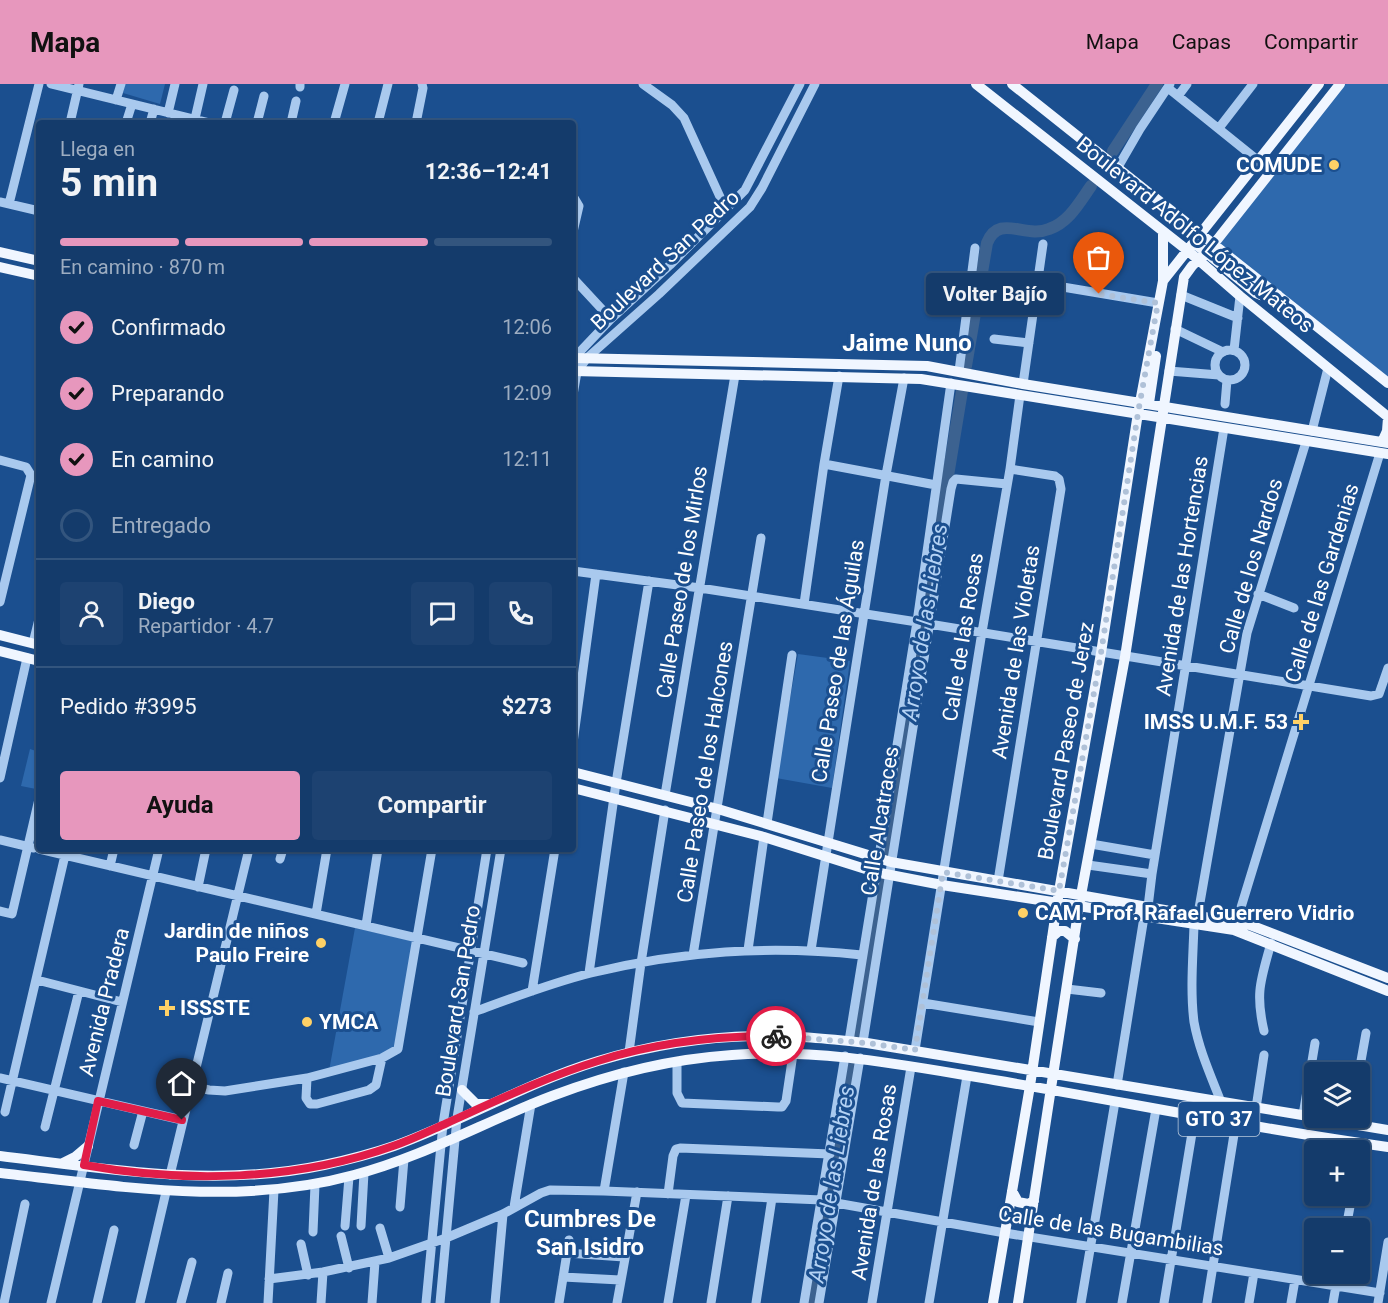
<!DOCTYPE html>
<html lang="es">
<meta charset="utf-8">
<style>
:root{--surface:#143b6b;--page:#1d4271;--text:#f1f3f6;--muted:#9dadc1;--line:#33557e;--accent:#e797bd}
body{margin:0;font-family:Roboto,sans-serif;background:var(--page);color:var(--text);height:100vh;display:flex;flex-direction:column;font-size:22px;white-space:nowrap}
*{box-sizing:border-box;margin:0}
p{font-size:20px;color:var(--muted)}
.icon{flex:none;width:33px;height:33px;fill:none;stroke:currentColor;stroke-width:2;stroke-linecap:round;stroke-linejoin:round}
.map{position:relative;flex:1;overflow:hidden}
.side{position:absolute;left:36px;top:36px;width:540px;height:732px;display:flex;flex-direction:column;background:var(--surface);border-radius:6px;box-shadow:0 2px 4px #0004,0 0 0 2px var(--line)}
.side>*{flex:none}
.buttons{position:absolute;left:1304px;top:978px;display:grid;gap:12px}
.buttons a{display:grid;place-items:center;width:66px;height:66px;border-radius:6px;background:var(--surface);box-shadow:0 2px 4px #0004,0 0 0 2px var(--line);font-size:30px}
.pin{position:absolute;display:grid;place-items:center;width:51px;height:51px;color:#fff;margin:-62px -26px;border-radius:50% 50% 50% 0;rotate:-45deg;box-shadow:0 0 6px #0007}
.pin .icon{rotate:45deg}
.courier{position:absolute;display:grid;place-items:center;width:60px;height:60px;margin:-30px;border:4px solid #e11d48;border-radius:50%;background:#fff;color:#222;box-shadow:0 2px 8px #0007}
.bubble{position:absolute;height:42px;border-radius:6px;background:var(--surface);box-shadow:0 2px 4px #0004,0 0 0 2px var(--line);font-size:20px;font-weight:700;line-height:42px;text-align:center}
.headline em{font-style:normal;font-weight:700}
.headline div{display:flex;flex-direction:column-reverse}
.headline{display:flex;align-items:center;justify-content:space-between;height:102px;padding:0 24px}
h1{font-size:39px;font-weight:700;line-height:45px}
.bar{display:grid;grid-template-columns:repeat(4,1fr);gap:9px 6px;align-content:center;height:72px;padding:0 24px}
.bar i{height:8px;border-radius:4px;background:var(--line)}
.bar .selected{background:var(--accent)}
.bar p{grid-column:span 4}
.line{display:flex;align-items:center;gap:15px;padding:0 24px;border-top:2px solid var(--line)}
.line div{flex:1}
.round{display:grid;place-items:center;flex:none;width:63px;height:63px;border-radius:6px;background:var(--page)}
ol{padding:0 24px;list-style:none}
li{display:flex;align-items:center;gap:18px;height:66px}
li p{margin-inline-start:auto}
li .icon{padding:6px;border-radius:50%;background:var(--accent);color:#111;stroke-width:4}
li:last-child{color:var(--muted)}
li i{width:33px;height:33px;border:3px solid var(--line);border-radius:50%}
.action{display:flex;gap:12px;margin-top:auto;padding:12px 24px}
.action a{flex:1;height:69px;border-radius:6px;background:var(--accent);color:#111;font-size:24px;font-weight:700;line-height:69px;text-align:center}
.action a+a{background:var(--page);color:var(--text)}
header{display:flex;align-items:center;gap:36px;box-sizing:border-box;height:84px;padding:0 30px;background:var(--accent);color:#111}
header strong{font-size:28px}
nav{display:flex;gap:33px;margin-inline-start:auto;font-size:21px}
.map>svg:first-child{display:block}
.green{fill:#2e69ad}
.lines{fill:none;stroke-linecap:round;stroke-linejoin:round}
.river{stroke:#3c6290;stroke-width:12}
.minor{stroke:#a9c9ee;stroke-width:9}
.major{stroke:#f0f6ff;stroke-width:10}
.done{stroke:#afc1d8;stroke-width:6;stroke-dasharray:0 10.8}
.route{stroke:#e11d48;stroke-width:8}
.poi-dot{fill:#ffd166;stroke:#1b4f8f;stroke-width:2}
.labels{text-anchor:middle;stroke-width:6;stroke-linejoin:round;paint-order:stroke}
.shield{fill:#1b4f8f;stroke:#bbcadd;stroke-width:1.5}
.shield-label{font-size:20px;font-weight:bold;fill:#fff}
.poi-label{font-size:21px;font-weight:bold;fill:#fff;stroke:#1b4f8f;text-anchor:end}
.street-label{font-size:21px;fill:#fff;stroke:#1b4f8f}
.water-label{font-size:22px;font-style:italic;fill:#b5d3f5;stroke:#1b4f8f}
.quarter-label{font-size:24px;font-weight:bold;fill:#fff;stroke:#1b4f8f}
</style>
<header>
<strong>Mapa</strong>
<nav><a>Mapa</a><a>Capas</a><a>Compartir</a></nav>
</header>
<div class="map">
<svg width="1388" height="1219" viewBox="0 0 1388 1219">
<rect width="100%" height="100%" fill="#1b4f8f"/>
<path class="green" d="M125 0H165L160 20 123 9Z
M1344 0H1388V303L1215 162Z
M798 570 850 577 832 704 776 694Z
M30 665 39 668V694L36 705 21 702Z
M355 844 413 857 396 964 379 973 329 987Z"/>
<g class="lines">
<path class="river" d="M1113 67 1157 0
M966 282 987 159C999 129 1025 155 1049 145 1069 138 1079 119 1091 102
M886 768 962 307
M856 951 881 798
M812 1219 851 980"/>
<path class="minor" d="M51 0 210 39
M643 0 672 21 684 34 726 126
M300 3V0
M1168 4 1271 87
M1178 12 1187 0
M116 16 121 0
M168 29 175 0
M70 39 79 0
M126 39 132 20
M150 39 154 25
M194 39 203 0
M225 39 234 6
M257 39 264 12
M291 39 296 17
M334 39 345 0
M378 39 388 0
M416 39 423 4 422 0
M1219 44 1253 0
M1118 83 1140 45 1170 0
M573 112 579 122 573 148
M0 118 39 127
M9 120 39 0
M573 194 611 235
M1039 199 1158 219
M1181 211 1238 234
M1175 245 1223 268
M994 255 1029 259
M1234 266 1240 212
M1215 281a15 15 0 1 1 30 0a15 15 0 1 1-30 0Z
M573 275 611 235 670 181 745 106 800 0
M959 287 975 164
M1169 287 1219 291
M1023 300 1043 160
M573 311 577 288 587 274 659 210 750 123 762 104 815 0
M1225 320 1227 296
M1312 347 1328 284
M0 376 26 383 31 391 0 518
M824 380 936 401
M573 487 700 504 917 538
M1258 510 1294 524
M804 520 824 380 839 292
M929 540 1371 612 1379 610 1388 584
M33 559 39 535
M573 659 596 490
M0 694 27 574
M665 711 735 291
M767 739 792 571
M0 756 34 764
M1091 760 1155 771
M39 765 523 879
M280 775 283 765
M1088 781 1152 790
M110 782 114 765
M998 797 1061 405 1059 395 1055 392 1010 385
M198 803 206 765
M1148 823 1152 790 1224 344
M0 827 12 830 39 715
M316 830 327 765
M1198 830 1247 549 1306 358
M366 841 378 765
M1194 841C1193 873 1190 906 1194 938 1199 966 1211 992 1221 1018
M1235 843 1380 369
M748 866 764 753
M811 866 886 391 904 294
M693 871 761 454
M589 889 616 699 649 497
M37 896 122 918
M1067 905 1101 909
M532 907 555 765
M923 919 1039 938
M474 928C512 914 551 899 591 889 682 867 768 861 862 871
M1264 947C1255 908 1261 896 1271 859
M849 957 917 538 951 299
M863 958 951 405 953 398 956 395 1007 400
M915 966 982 548 1010 385 1020 311
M629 968 641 879 665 726
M677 978V1009L682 1019 778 1023H782L786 1017 793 970
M1359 988 1366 949
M0 994 182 1036
M307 994 306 1014 310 1020H317L369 1006 376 1001 382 974
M1117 1001 1144 833
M191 1002 209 1006 225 1007 307 994 382 974 398 965 432 765
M1256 1024 1264 971
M5 1028 66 767
M1303 1031 1315 959
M45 1043 79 907
M134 1061 143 1027
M1359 1070 1361 1059
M170 1091 249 765
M604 1107 624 988
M668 1110 673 1072 676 1065 680 1064 830 1070
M836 1119 1005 1149 1380 1209
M400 1123 404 1075
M514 1123 531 1020
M345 1142 349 1093
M361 1142 364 1089
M380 1144 389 1174
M1346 1144 1352 1112
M313 1148 315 1101
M341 1152 349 1184
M301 1160 308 1191
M567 1169 624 1173
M563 1193 620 1196
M269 1195 323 1188 389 1174 446 1154 503 1130 541 1109 550 1106 604 1107 822 1116
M4 1219 25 1120
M51 1219 159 765
M97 1219 114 1146
M140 1219 166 1108
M181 1219 192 1178
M221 1219 228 1189
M268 1219 274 1106
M321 1219 323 1188
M372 1219 375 1178
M426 1219 443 1040 487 765
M440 1219 457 1034 501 765
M495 1219 503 1130
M559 1219 569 1156
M617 1219 637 1108
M668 1219 686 1111
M711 1219 728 1112
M756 1219 772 1114
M804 1219 845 972
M819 1219 860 974
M872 1219 911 983
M929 1219 967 992
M1081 1219 1115 1018
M1122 1219 1156 1025
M1164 1219 1195 1031
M1207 1219 1236 1038
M1249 1219 1254 1189
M1291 1219 1295 1196
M1333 1219 1338 1190
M1378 1219 1388 1158"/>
<path class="major" d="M976 0 1187 166 1240 212 1388 333
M1012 0 1388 299
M1163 147V197
M1193 158 1256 209 1266 213 1278 211
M0 168 39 177
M0 183 39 192
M573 274 927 282 1023 300 1388 359
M573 287 921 295 1388 370
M1149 319 1156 272
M1382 358 1387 347 1388 334
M0 551 39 561
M0 567 39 577
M573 688 718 725 891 778 1250 841 1388 894
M573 704 764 753 875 788 942 801 1234 846 1388 907
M1052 853 1059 847H1065L1075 855
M462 1006 476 1020H488
M1316 1034 1388 1046
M0 1072C107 1085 216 1104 324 1081 347 1076 371 1070 394 1062 463 1037 528 998 598 977 648 962 703 953 755 952 792 951 830 955 867 959L1314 1033
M63 1079 75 1073 88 1062
M0 1089C118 1102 237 1123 354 1091 423 1073 486 1037 552 1012 610 990 671 975 732 971 821 964 908 982 994 996 1125 1018 1256 1045 1388 1063
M1012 1107 1018 1118 1028 1120 1034 1117
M993 1219 1030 1002 1059 807 1101 569 1138 329 1163 197 1319 0
M1018 1219 1079 822 1125 573 1184 193 1192 182 1213 161 1340 0"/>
</g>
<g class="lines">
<path class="done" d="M776 952 867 959 915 966 943 788 1059 807 1101 569 1138 329 1158 219 1099 210"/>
<path class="route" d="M182 1036 98 1017 84 1081C185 1099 295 1097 393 1062 411 1056 429 1047 447 1039 496 1017 546 993 598 977 654 959 717 952 776 952"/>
</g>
<g class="poi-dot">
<circle cx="1334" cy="81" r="6"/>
<path d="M1298 629h6v6h6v6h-6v6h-6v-6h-6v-6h6z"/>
<circle cx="1023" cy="829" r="6"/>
<circle cx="321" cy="859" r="6"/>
<path d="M164 915h6v6h6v6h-6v6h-6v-6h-6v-6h6z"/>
<circle cx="307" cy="938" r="6"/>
</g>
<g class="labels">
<rect class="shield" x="1178.5" y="1018" width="81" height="34" rx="4.5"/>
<g class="shield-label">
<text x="1219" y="1042">GTO 37</text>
</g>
<g class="poi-label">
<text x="1322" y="88">COMUDE</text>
<text x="1288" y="645">IMSS U.M.F. 53</text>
<text x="1035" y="836" text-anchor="start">CAM. Prof. Rafael Guerrero Vidrio</text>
<text x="309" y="854">Jardin de niños<tspan x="309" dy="24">Paulo Freire</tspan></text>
<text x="180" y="931" text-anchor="start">ISSSTE</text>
<text x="319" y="945" text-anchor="start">YMCA</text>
</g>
<g class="street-label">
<text transform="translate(1195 151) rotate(39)" y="7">Boulevard Adolfo López Mateos</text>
<text transform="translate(665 176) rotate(-43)" y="7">Boulevard San Pedro</text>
<text transform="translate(1251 482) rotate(-74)" y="7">Calle de los Nardos</text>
<text transform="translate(1182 492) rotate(-81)" y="7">Avenida de las Hortencias</text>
<text transform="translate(682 498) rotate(-81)" y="7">Calle Paseo de los Mirlos</text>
<text transform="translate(1322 499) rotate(-73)" y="7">Calle de las Gardenias</text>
<text transform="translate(963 553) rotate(-81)" y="7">Calle de las Rosas</text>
<text transform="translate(1016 568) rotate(-81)" y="7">Avenida de las Violetas</text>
<text transform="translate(838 577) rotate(-81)" y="7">Calle Paseo de las Águilas</text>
<text transform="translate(1066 657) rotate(-80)" y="7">Boulevard Paseo de Jerez</text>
<text transform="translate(705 688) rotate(-81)" y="7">Calle Paseo de los Halcones</text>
<text transform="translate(880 737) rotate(-81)" y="7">Calle Alcatraces</text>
<text transform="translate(458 917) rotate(-81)" y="7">Boulevard San Pedro</text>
<text transform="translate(104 918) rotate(-76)" y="7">Avenida Pradera</text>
<text transform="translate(874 1098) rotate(-81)" y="7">Avenida de las Rosas</text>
<text transform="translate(1111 1147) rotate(9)" y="7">Calle de las Bugambilias</text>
</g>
<g class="water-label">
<text transform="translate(924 538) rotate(-81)" y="8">Arroyo de las Liebres</text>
<text transform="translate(831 1100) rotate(-81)" y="8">Arroyo de las Liebres</text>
</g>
<g class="quarter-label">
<text x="907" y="267">Jaime Nuno</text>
<text x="590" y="1143">Cumbres De<tspan x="590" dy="28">San Isidro</tspan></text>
</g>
</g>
</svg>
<div class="buttons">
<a><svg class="icon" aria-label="layers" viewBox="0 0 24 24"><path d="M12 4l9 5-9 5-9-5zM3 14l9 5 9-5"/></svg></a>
<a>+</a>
<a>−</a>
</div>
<div class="pin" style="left:1099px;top:210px;background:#ea580c"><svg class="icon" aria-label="bag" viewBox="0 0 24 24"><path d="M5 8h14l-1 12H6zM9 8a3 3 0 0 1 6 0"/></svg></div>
<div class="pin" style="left:182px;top:1036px;background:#1f2937"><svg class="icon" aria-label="home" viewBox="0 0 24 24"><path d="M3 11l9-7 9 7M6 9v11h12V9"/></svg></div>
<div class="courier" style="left:776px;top:952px"><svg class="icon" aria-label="bike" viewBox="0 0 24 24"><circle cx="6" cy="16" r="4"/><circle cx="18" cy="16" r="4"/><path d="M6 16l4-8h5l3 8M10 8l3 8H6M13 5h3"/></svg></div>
<div class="bubble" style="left:926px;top:189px;width:138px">Volter Bajío</div>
<section class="side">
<div class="headline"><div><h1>5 min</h1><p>Llega en</p></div><em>12:36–12:41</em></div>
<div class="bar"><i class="selected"></i><i class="selected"></i><i class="selected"></i><i></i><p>En camino · 870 m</p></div>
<ol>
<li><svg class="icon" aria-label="check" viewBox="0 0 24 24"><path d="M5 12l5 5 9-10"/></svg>Confirmado<p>12:06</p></li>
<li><svg class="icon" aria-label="check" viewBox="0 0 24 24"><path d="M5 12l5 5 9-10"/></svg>Preparando<p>12:09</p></li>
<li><svg class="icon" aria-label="check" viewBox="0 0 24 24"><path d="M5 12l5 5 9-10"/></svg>En camino<p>12:11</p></li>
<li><i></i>Entregado</li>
</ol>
<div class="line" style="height:108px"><a class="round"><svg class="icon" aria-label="person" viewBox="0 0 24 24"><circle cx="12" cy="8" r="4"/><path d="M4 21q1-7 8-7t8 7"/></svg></a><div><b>Diego</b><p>Repartidor · 4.7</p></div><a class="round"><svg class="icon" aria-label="chat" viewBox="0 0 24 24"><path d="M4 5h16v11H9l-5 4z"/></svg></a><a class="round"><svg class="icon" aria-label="phone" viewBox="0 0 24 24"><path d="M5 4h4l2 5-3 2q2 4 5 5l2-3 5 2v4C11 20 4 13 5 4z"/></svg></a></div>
<div class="line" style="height:78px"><div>Pedido #3995</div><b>$273</b></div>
<div class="action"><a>Ayuda</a><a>Compartir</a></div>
</section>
</div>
